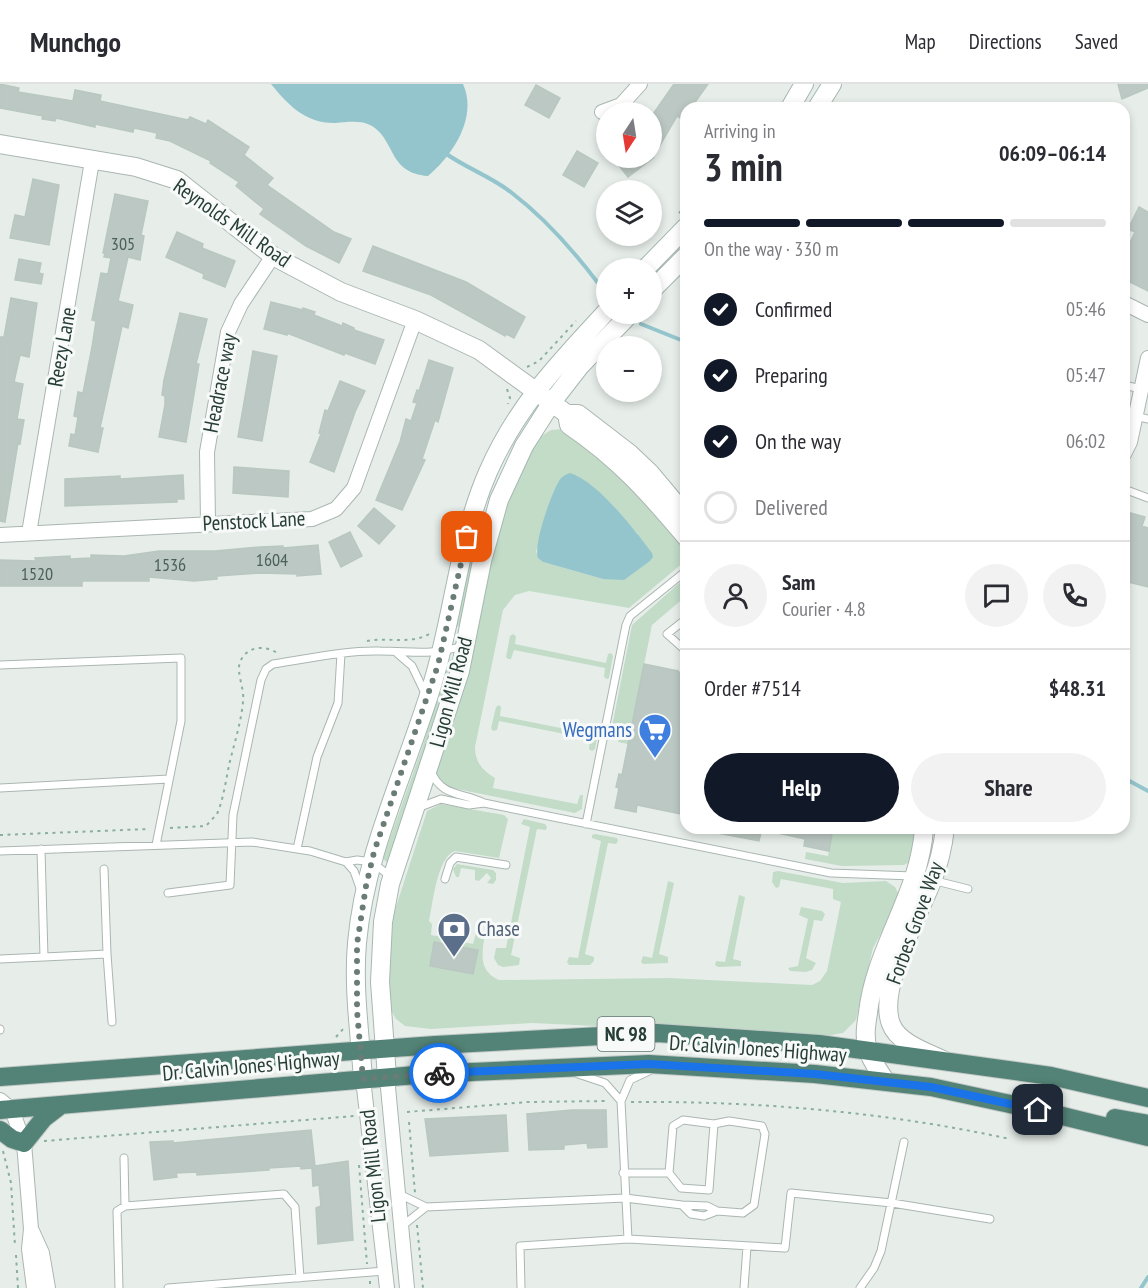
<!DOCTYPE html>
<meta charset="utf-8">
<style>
:root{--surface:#fff;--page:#f2f2f3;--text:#2b2b33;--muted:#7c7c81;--line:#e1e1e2;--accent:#111827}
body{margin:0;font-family:"PT Sans Narrow",sans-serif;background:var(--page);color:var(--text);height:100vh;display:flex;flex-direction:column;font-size:22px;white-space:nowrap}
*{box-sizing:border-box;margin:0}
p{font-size:20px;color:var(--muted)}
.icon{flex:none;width:33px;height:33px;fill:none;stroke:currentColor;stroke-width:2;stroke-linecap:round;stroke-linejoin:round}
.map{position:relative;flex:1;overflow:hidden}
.side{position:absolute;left:680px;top:18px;width:450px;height:732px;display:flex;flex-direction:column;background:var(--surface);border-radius:18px;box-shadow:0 3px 9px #0003}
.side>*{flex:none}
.needle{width:39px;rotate:192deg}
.fabs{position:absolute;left:596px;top:18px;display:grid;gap:12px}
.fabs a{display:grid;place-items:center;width:66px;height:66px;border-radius:50%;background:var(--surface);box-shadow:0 3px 9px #0003;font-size:30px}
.pin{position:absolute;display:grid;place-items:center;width:51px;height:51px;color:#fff;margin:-26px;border-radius:12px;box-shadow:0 3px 9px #0006}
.courier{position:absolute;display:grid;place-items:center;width:60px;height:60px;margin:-30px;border:4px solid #1a73e8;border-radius:50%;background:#fff;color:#222;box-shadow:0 2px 8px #0007}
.head em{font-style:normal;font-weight:700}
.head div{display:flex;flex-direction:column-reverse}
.head{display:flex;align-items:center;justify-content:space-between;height:102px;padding:0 24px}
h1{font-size:39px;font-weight:700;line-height:45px}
.bar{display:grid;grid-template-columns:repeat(4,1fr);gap:9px 6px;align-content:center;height:72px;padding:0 24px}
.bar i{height:8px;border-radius:4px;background:var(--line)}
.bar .current{background:var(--accent)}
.bar p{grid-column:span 4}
.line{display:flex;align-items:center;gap:15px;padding:0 24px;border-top:2px solid var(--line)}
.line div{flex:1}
.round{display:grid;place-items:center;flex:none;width:63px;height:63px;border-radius:32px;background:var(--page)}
ol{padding:0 24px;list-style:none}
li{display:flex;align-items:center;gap:18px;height:66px}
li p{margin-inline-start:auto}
li .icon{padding:6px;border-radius:50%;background:var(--accent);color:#fff;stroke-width:4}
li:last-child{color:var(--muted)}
li i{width:33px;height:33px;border:3px solid var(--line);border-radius:50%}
.cta{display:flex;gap:12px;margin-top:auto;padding:12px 24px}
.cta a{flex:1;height:69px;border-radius:36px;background:var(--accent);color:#fff;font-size:24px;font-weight:700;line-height:69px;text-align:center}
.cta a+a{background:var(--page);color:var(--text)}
header{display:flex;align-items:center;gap:36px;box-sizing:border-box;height:84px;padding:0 30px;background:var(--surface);border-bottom:2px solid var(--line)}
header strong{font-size:28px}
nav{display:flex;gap:33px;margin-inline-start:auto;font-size:21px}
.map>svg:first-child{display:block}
.green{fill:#c2dcc8;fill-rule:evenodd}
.water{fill:#95c5cc}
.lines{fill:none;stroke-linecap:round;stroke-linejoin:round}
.stream{stroke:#95c5cc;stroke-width:4}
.building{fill:#bcc8c3;stroke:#b9c7c1;stroke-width:1.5}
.service-casing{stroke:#aab6b1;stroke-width:9}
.minor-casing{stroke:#aab6b1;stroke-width:16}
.tertiary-casing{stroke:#aab6b1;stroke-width:20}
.secondary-casing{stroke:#a6b8b1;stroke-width:20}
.trunk-casing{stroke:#c3c9c7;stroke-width:20}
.path{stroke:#8aaea2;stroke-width:2;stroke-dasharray:3 4.5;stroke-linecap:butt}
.service{stroke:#fff;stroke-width:7}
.minor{stroke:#fff;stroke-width:14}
.tertiary{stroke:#fff;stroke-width:18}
.secondary{stroke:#fff;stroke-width:18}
.trunk{stroke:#538376;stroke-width:18}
.done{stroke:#6a7c76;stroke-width:6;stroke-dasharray:0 10.8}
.route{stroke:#1a73e8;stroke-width:8}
.labels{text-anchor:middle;stroke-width:6;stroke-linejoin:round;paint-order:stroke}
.number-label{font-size:18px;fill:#4c605a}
.shield{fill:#f7faf8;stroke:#657671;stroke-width:1.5}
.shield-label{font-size:20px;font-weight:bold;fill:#273e37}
.street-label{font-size:21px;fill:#273e37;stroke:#f7faf8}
.shop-label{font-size:21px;fill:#366cbe;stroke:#f7faf8;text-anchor:end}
.service-label{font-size:21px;fill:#4e5e75;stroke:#f7faf8;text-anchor:start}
</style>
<header>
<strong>Munchgo</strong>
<nav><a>Map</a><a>Directions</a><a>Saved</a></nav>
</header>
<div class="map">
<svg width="1148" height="1204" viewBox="0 0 1148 1204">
<rect width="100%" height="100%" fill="#e7eeea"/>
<path class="green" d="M563 345 603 370 685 459 684 478 629 524 529 507 515 511 503 526 475 663C475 678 482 686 495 694L493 704 577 720 580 711H583L582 725 575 729 447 703 438 695 436 687 492 465 509 408 538 354 551 346ZM576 391 609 418 638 450 603 495 543 478 536 468 554 410Z
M480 428 484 429 461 543 456 542Z
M685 494V513L652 541 628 660 618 658 619 655 610 653 632 541Z
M513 550 516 552 515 560 606 579 608 570 611 569 613 572 609 594 607 595 604 593 605 584 514 566 511 575H508L506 573 510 552Z
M452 575 454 581 389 777 386 778 383 774 423 661 447 577Z
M499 621 501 623 500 632 591 650 593 642 597 640 599 643 595 665 592 667 589 665 590 655 499 637 497 646 493 647 491 644 496 623Z
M441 720 504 731 508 735 499 774 455 767C437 773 433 819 429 837L432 840 431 851 442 853 441 859 434 858 430 882 473 890 478 867 457 862 458 857 473 860 476 849 480 847 485 850C482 869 478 887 499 896L669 894 812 901 820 897 827 887 841 818 833 815V805L781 795 779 803 776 804 772 798 773 788 778 787 843 799 886 797 895 803 899 811 890 833 873 864 856 936 843 949 826 952 705 944 597 942 532 939 431 945 405 942 396 935 391 926 389 898 392 835 427 727Z
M524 735 545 740 547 743 546 746 537 745 511 871 520 874 519 881 503 883 498 881 494 874 496 864H506L530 743 521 740Z
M833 744H920L913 776 904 781 842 782 805 775 806 768 828 772Z
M595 750 617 754 618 757 616 760 608 759 585 870 594 873V877L590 881H569L567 878 569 873 578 874 601 757 592 754V751Z
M457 780 493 786 496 789V796L493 800 487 799 491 794 487 789 479 797 475 796V786L461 784 459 793H456L453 785Z
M668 797 674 799 659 870 668 873V879L643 880 641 878 643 872 652 874Z
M739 811 745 813 733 875 741 877V882L718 883 715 881 716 877 725 878Z
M801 823 822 827 825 830 822 837 814 836 806 874 816 879 812 886 806 888 790 887 788 884 798 882 808 835 799 831Z"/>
<path class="water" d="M271 0H463C478 33 453 71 428 92 388 89 396 57 372 42 362 36 347 38 336 39 306 40 288 21 271 0Z
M570 389C597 397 635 446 652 469L653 473 650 477 624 496 603 495 543 478 538 474C533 461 551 410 559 397 561 393 565 391 570 389Z"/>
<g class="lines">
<path class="stream" d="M445 69C466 84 492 93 512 109 546 135 573 166 598 199
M641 240 681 256 686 262
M1124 694 1148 707
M1141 1204 1148 1193"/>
</g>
<path class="building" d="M0 0 19 4 18 8 73 17 75 6 101 11 100 17 188 36 190 33 206 40 208 36 249 63 244 71 273 94 267 101 334 148 351 155 339 179 306 162 260 130 264 125 236 102 239 98 210 79 211 77 170 57 156 54 157 49 134 44 133 48 95 40V43L56 34 55 37 42 35 43 32 0 24Z
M674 0H708L691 24H686V38L677 32 659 63 651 58V33Z
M1118 0H1148V4L1122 15Z
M536 1 560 14 549 34 525 21Z
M577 67 598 79 584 103 563 91Z
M613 74H653L628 93Z
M33 95 59 101 49 161 10 154 15 131 25 133Z
M115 110 148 117 141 151 144 152 140 176 128 173 118 217 133 221 128 244 122 242 100 344H103L98 368 69 362 71 350 75 351 78 333 74 332 78 308 83 309 92 263 96 237 92 236 101 189 108 190 111 174 104 173 105 169H103Z
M1139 123 1148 128V207L1124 195V165L1126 167 1135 148 1128 145Z
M177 148 203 160 202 164 235 177 225 203 203 194 204 190 166 173Z
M373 162 466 198 525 233 514 254 506 250 505 252 431 211 363 187Z
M19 175 41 179 39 189 43 190 41 200 15 196Z
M11 214 37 219 29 273 20 271 14 298 23 300 17 335 24 336 20 360 18 359 5 438 0 437V253H4Z
M271 218 303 226V224L315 228 314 231 324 235 342 242 343 239 354 244V246L384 256 375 280 345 269 344 271 287 249V251L264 245Z
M180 229 207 235 196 280H199L186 358 159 353 165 321V312L162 311 164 296Z
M253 267 277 272 262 357 238 353Z
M429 276 453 284 438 338 435 336 422 375 425 376 402 426 376 416 400 358 406 335 411 337 417 319 413 318 417 306 419 307Z
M340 297 365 307 355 328 334 388 310 378 321 350 319 349 325 326 328 327Z
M234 383 289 387 288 413 233 409Z
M183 391 184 415H177V418L65 422V395L120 392V395Z
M374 424 395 442 379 460 358 442Z
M1127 428 1145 433 1142 442 1148 444V503L1124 497V478L1130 454 1124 452Z
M350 448 362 472 341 483 329 458Z
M318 461 321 490 297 492V490L260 489 217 492V495L194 497 149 493V497H82V502H0V476L36 477 35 474 70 472V475L91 474V471L124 472 159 467H215L260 463 283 462V464Z
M644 580 678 587 686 597V731L637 721 636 728 615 724 619 704 616 703 619 690 622 691Z
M717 744H762L759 757 717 749Z
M774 744H833L829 767 804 762 805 755 773 748Z
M434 858 478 866 473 890 430 882Z
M572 1026H606L607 1063 588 1064 587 1059 564 1061V1065L529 1066 527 1030Z
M506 1031 508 1067 430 1072 425 1035Z
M311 1046 315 1082 348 1077 353 1156 318 1160 316 1124 321 1122 319 1101 313 1102 312 1084 301 1085V1082L269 1084V1086L197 1091V1088L176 1089 177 1093 154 1096 150 1058 173 1057V1059Z"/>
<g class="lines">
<g class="service-casing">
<path id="service" d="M1124 301 1141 305
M1135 332 1148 335
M1124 405 1148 414
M686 535 667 550 686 567
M397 569 412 582 424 607
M0 581 181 574V637L156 761
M431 687C441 713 462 708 484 719L831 789 913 792
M0 704 169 695
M420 723 441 715 469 721 484 719
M586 740 626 541 630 532 686 487
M41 765 44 873 107 870 104 785
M297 765 317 673 338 619 341 570
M0 767 252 758 310 767 346 778 357 776 372 778 386 789 388 795
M346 778 354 787 360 804
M445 795 450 779 456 773 506 781
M932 796 968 805
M168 809 230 801 233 731 261 596 266 585 273 580C308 575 345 566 380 567 413 567 428 572 463 562
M107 870 112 938
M0 875 44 873
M0 945V946
M578 990 605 999 621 1017
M124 1074 125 1122
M623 1089H669L673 1042 683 1036 714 1040 709 1106 681 1104 669 1089
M399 1110 426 1123
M682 1121 707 1122 717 1127
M401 1143 426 1123 625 1114 682 1121 691 1130 704 1132 717 1127 743 1129 754 1121 765 1050 762 1042 729 1037 714 1040
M628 1155 621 1017 630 996 649 987
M119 1204 117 1127 125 1122 284 1110 295 1123 300 1194
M168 1204 385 1187
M521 1204 520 1162 628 1155 785 1164 791 1109 892 1119 990 1135
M744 1204 747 1163
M860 1204 874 1184 881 1167 904 1058"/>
</g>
<g class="minor-casing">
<path id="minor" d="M602 28 621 21 640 0
M1124 219 1148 231
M1124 370 1130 358 1148 274
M208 439 207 368 228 248 241 220 273 172
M29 449 92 77
M0 451 312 435 336 425 354 404 415 236
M387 993 407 1204
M363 995 387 1204
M0 1016 12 1026 24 1059 31 1145 29 1165 34 1204
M32 1147 42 1169 48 1204"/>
</g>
<g class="tertiary-casing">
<path id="tertiary" d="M0 60 136 83 177 96 273 172 341 208 415 236 479 266 567 330H578L630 370 650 389 686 432
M567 330 569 341C619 375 648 408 686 453
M943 976C926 968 898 959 891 940 877 904 919 831 932 797 939 780 943 762 945 744
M886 998C880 988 871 977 868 966 864 954 866 941 868 929 875 864 920 810 924 744"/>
</g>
<g class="secondary-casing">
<path id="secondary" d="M790 24 804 0
M817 24 832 0
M646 184 686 143
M651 207 686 172
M387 993 380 898 383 838 390 800 460 587 482 477 499 416 524 362 552 318 580 282 630 230
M363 995C360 950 353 904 357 859 365 768 407 685 433 598 454 529 459 454 488 388 517 322 558 280 606 228"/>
</g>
<g class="trunk-casing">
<path id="trunk" d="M0 993 435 961 657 949 819 960 1051 992 1148 1014
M0 1026 428 990 649 980 815 990 931 1003 1038 1026 1148 1053
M1115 1034 1148 1040
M0 1046 12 1055 24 1059 44 1034 61 1021"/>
</g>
<path class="path" d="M679 129 686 122
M527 283 539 277 576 237
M507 305 510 314 508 320
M367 557C388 553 412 561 431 549
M170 744 206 742 217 730C224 714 226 694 230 677 235 657 241 638 243 618 245 605 236 589 240 578 247 561 266 561 279 570
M0 751 149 745
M336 953 344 944
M631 1018C758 1017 886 1028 1010 1055
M407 1028 527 1018 608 1017
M409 1038 415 1109
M44 1057 355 1032
M3 1067 11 1099 15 1162
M359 1081 367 1180
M417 1141 423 1204
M16 1171 18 1204
M370 1197V1204"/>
<use href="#service" class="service"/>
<use href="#minor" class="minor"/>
<use href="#tertiary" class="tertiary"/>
<use href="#secondary" class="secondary"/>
<use href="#trunk" class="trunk"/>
</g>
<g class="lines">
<path class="done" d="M439 989 363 995 357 927V860L366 802 374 768 438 581 467 453"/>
<path class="route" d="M439 989 649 980 815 990 931 1003 1038 1026"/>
</g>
<defs>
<g id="supermarket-pin" transform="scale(1.725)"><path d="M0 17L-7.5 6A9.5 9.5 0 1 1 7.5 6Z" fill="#3f7fe0" stroke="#f7faf8"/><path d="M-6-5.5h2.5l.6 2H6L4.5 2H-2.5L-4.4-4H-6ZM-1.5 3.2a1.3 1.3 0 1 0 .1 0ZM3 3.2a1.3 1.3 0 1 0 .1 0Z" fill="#fff"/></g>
<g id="bank-pin" transform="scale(1.725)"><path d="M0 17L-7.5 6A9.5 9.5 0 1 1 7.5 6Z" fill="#5c6f8a" stroke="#f7faf8"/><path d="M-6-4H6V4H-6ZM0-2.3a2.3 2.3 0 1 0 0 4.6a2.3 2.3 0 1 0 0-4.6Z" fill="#fff"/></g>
</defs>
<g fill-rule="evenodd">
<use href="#supermarket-pin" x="655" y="646"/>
<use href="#bank-pin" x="454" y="845"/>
</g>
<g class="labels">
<g class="number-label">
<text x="123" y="166">305</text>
<text x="272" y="482">1604</text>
<text x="170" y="487">1536</text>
<text x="37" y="496">1520</text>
</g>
<rect class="shield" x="597.5" y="933" width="57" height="34" rx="4.5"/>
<g class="shield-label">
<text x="626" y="957">NC 98</text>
</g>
<g class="street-label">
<text transform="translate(232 139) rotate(35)" y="7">Reynolds Mill Road</text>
<text transform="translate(62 263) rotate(-80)" y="7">Reezy Lane</text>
<text transform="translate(220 299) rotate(-79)" y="7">Headrace way</text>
<text transform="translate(254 437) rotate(-3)" y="7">Penstock Lane</text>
<text transform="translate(451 608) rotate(-75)" y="7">Ligon Mill Road</text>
<text transform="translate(915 839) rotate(-70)" y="7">Forbes Grove Way</text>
<text transform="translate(758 965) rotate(4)" y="7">Dr. Calvin Jones Highway</text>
<text transform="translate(251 982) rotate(-5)" y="7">Dr. Calvin Jones Highway</text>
<text transform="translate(373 1082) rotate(-96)" y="7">Ligon Mill Road</text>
</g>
<g class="shop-label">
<text x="632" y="653">Wegmans</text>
</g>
<g class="service-label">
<text x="477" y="852">Chase</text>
</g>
</g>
</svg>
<div class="fabs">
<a><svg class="needle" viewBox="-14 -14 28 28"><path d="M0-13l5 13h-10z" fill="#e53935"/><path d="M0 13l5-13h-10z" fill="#7c7c81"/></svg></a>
<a><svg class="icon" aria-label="layers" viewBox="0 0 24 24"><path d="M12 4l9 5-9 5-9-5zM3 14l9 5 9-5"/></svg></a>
<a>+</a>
<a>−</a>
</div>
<div class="pin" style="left:467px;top:453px;background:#ea580c"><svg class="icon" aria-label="bag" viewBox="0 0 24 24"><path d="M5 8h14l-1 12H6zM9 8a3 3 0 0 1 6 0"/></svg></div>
<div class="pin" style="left:1038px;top:1026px;background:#1f2937"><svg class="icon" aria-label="home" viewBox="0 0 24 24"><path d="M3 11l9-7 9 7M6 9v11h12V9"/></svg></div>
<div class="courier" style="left:439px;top:989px"><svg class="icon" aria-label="bike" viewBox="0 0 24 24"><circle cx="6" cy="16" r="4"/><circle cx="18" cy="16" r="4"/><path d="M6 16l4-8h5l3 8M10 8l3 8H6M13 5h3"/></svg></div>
<section class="side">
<div class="head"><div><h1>3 min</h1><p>Arriving in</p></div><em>06:09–06:14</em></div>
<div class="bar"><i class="current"></i><i class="current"></i><i class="current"></i><i></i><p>On the way · 330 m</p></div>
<ol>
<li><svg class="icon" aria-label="check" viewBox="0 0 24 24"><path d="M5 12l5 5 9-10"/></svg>Confirmed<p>05:46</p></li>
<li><svg class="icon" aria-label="check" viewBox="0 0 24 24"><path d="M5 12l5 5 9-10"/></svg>Preparing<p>05:47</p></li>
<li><svg class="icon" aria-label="check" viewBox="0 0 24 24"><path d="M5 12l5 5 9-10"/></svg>On the way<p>06:02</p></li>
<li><i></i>Delivered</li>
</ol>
<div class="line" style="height:108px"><a class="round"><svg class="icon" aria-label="person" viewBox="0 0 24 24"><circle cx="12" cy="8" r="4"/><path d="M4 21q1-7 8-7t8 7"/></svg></a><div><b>Sam</b><p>Courier · 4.8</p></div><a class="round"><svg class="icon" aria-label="chat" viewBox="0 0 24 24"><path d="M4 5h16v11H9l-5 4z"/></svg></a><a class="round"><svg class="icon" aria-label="phone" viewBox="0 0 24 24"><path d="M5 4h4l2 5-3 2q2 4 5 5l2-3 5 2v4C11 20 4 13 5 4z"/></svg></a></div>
<div class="line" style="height:78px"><div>Order #7514</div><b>$48.31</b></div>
<div class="cta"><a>Help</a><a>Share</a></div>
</section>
</div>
